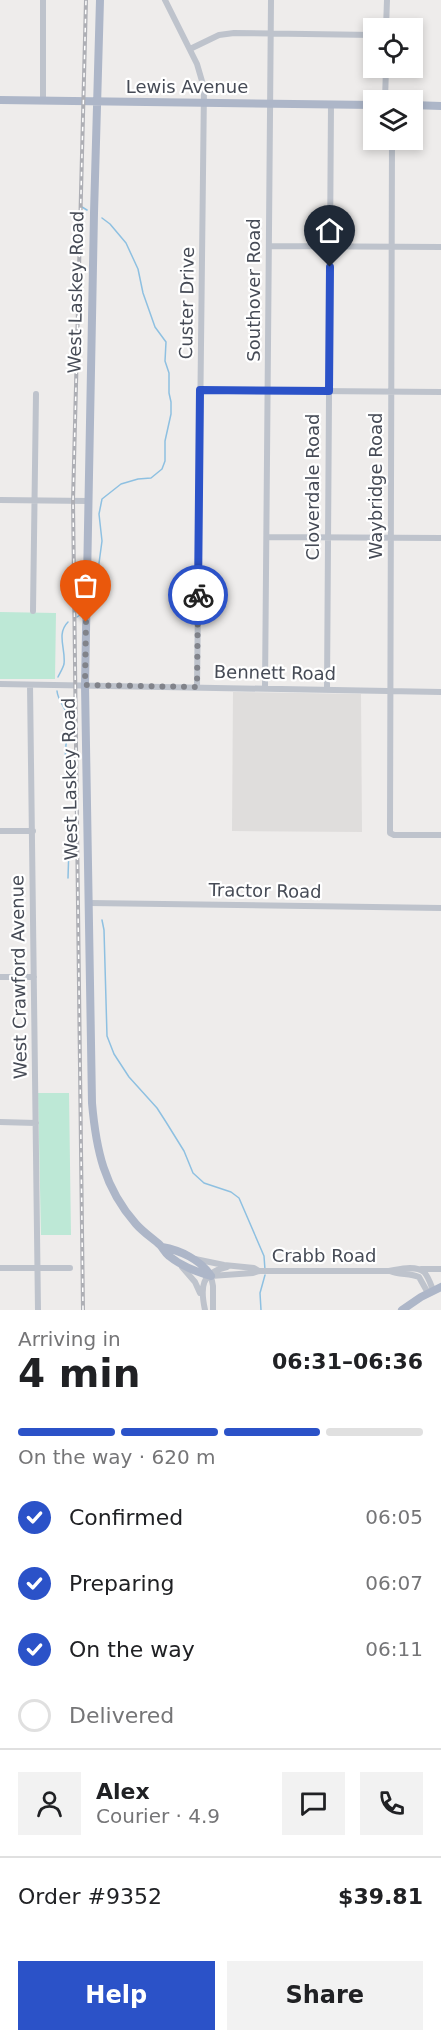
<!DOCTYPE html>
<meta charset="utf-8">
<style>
:root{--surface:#fff;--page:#f2f2f2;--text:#202124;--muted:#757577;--line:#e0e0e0;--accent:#2b52c8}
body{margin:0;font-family:"DejaVu Sans",sans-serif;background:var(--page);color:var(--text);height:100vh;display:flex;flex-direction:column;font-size:22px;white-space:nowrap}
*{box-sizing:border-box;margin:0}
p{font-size:20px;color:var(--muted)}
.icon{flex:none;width:33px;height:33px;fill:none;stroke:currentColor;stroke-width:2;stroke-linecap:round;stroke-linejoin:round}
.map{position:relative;height:1310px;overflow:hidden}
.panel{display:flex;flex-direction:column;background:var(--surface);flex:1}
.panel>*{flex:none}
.tools{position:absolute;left:363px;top:18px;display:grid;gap:12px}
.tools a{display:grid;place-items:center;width:60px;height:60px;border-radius:0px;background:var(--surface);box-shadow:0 3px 9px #0003;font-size:30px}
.pin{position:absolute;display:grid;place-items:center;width:51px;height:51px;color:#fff;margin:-62px -26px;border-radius:50% 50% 50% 0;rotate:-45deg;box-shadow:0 0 6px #0007}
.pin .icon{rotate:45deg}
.courier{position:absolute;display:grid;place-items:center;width:60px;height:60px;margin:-30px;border:4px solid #2b52c8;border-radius:50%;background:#fff;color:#222;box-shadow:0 2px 8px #0007}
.summary em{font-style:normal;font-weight:700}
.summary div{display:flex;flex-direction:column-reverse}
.summary{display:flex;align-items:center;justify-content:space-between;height:102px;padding:0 18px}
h1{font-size:39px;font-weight:700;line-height:45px}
.bar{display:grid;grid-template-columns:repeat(4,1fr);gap:9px 6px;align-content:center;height:72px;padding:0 18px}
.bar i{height:8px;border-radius:4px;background:var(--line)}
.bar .selected{background:var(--accent)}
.bar p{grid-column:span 4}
.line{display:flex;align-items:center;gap:15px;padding:0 18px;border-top:2px solid var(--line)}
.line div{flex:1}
.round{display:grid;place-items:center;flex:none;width:63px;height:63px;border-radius:0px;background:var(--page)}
ol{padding:0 18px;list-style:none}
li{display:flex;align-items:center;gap:18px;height:66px}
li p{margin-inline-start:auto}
li .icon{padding:6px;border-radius:50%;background:var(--accent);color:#fff;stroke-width:4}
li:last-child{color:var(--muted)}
li i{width:33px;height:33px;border:3px solid var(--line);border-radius:50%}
.cta{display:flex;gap:12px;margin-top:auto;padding:12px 18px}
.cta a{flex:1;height:69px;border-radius:0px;background:var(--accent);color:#fff;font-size:24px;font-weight:700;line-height:69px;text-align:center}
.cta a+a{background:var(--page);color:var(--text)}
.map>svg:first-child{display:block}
.education{fill:#dfdddc}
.green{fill:#bde8d6}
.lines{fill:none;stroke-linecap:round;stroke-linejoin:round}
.stream{stroke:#8ec0e1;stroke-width:1.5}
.minor{stroke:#bec3cc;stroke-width:6}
.major{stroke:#adb6c8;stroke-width:8}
.rail-casing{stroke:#aeafb5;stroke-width:4}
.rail{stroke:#fff;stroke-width:1.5;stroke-dasharray:4.5;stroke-linecap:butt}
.done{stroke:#81838a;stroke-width:6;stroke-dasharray:0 10.8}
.route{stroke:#2b52c8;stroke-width:8}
.labels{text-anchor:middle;stroke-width:4.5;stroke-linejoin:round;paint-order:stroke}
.street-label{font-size:18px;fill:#464b56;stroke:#fff}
</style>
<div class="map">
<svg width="441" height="1310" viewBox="0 0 441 1310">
<rect width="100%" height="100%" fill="#eeeceb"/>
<path class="education" d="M233 692 361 694 362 832 232 831Z"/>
<path class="green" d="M0 612 56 613 55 679H0Z
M38 1093H69L71 1235H41Z"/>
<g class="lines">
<path class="stream" d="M82 207 87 210
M97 578 102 541 99 514 102 499 121 484 138 479 151 478 162 469 165 461V441L171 414V402L169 393V373L165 361 166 342 155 327 143 293 138 269 126 243 110 224 102 218
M77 617 80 615
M58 677C60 673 63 668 64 664 66 649 56 634 68 622
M57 691C58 702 67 708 68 719 70 734 62 749 67 764
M68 878 69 846
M102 920 104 930 107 1036 114 1054 129 1077 157 1108 166 1122 184 1151 193 1173 204 1183 231 1192 239 1198 264 1256 265 1270
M261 1310 260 1293 265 1275"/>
<path class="minor" d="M165 0 197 64 204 88 197 687
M386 28 387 0
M190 49 219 35 234 33 374 35
M385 100 386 68
M43 101V0
M392 140 390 828V833L394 835H441
M269 246 441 247
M200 390 441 392
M0 500 89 501
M267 537 441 538
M33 611 36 394
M0 684 441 692
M30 685 38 1310
M265 688 271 0
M327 689 331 104
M0 831H33
M89 903 441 908
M0 977H34
M0 1122 36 1123
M195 1259 224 1265 254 1268 259 1271
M182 1267 195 1282 200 1293
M0 1268H70
M421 1269H441
M390 1271C399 1275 410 1273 419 1277L428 1293
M205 1310C200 1287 201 1273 227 1267
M213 1310V1286L211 1276 253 1273 259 1271H389C398 1269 416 1265 424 1272 428 1276 431 1285 433 1290"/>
<path class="major" d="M100 0 94 213 85 685 92 1103C96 1149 104 1188 136 1224 143 1232 152 1238 160 1245 163 1248 165 1253 169 1256 180 1265 197 1272 211 1276
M0 100 374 105
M412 105 441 106
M162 1247C180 1250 201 1260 211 1276
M402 1310 421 1297 441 1287"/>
<g class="rail-casing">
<path id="rail" d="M83 1310 73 501 86 0"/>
</g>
<use href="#rail" class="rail"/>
</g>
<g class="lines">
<path class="done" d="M86 622 85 685 197 687 198 595"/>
<path class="route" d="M198 595 200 390 329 391 330 267"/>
</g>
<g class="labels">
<g class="street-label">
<text x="187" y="93">Lewis Avenue</text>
<text transform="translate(254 290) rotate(-90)" y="6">Southover Road</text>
<text transform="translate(76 292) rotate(-89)" y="6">West Laskey Road</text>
<text transform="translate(187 303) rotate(-89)" y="6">Custer Drive</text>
<text transform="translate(376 486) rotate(-90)" y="6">Waybridge Road</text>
<text transform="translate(313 487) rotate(-90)" y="6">Cloverdale Road</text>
<text transform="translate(275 673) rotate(1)" y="6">Bennett Road</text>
<text transform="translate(70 779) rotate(-91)" y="6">West Laskey Road</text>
<text transform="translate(265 891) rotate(1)" y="6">Tractor Road</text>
<text transform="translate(19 977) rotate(-91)" y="6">West Crawford Avenue</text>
<text x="324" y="1262">Crabb Road</text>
</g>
</g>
</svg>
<div class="tools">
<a><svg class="icon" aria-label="locate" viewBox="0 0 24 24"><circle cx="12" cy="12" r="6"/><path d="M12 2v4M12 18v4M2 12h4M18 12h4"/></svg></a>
<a><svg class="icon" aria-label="layers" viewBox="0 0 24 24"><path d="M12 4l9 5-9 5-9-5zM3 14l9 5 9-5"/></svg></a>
</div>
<div class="pin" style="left:86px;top:622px;background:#ea580c"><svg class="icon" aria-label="bag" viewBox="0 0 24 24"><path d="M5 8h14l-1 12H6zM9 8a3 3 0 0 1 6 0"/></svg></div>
<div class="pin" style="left:330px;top:267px;background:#1f2937"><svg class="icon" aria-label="home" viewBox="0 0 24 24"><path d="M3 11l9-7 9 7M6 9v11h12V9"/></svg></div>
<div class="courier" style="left:198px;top:595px"><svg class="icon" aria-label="bike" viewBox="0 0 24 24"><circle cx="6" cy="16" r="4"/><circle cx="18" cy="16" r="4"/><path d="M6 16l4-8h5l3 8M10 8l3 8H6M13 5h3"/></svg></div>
</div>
<section class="panel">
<div class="summary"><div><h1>4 min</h1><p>Arriving in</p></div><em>06:31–06:36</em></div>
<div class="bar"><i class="selected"></i><i class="selected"></i><i class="selected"></i><i></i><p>On the way · 620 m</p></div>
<ol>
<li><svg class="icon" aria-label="check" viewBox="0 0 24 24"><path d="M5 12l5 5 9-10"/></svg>Confirmed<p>06:05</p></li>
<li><svg class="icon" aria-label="check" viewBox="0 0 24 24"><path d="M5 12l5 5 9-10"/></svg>Preparing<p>06:07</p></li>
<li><svg class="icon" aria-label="check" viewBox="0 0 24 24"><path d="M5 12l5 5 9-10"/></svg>On the way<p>06:11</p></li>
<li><i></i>Delivered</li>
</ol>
<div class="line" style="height:108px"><a class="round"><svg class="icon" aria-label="person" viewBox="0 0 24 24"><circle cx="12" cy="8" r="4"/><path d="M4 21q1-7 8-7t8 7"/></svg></a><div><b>Alex</b><p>Courier · 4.9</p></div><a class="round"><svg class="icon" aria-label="chat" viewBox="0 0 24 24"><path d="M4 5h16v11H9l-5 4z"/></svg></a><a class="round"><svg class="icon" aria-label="phone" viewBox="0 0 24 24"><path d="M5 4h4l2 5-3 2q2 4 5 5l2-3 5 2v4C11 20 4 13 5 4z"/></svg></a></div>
<div class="line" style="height:78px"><div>Order #9352</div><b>$39.81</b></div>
<div class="cta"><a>Help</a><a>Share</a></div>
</section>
